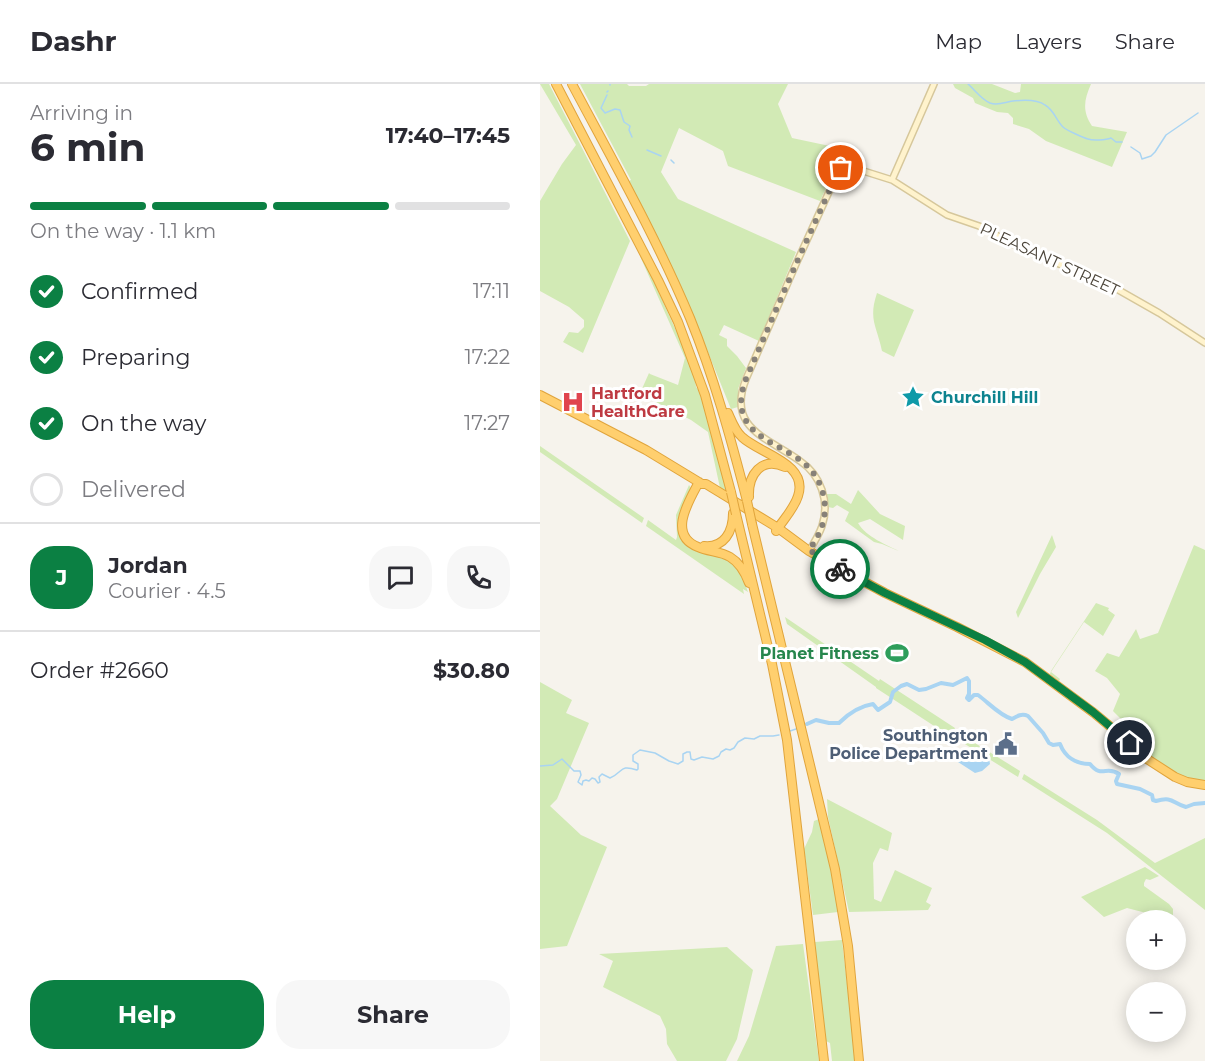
<!DOCTYPE html>
<meta charset="utf-8">
<style>
:root{--surface:#fff;--page:#f7f7f7;--text:#2b2b33;--muted:#7c7c81;--line:#e1e1e2;--accent:#0b8043}
body{margin:0;font-family:Montserrat,sans-serif;background:var(--page);color:var(--text);height:100vh;display:flex;flex-direction:column;font-size:22px;white-space:nowrap}
*{box-sizing:border-box;margin:0}
p{font-size:20px;color:var(--muted)}
.icon{flex:none;width:33px;height:33px;fill:none;stroke:currentColor;stroke-width:2;stroke-linecap:round;stroke-linejoin:round}
.map{position:relative;flex:1;overflow:hidden}
.panel{display:flex;flex-direction:column;background:var(--surface);width:540px}
.panel>*{flex:none}
.fabs{position:absolute;left:586px;top:826px;display:grid;gap:12px}
.fabs a{display:grid;place-items:center;width:60px;height:60px;border-radius:50%;background:var(--surface);box-shadow:0 3px 15px #0003;font-size:30px}
.pin{position:absolute;display:grid;place-items:center;width:51px;height:51px;color:#fff;margin:-26px;border:3px solid #fff;border-radius:50%;box-shadow:0 2px 6px #0007}
.courier{position:absolute;display:grid;place-items:center;width:60px;height:60px;margin:-30px;border:4px solid #0b8043;border-radius:50%;background:#fff;color:#222;box-shadow:0 2px 8px #0007}
.overview em{font-style:normal;font-weight:700}
.overview div{display:flex;flex-direction:column-reverse}
.overview{display:flex;align-items:center;justify-content:space-between;height:102px;padding:0 30px}
h1{font-size:39px;font-weight:700;line-height:45px}
.bar{display:grid;grid-template-columns:repeat(4,1fr);gap:9px 6px;align-content:center;height:72px;padding:0 30px}
.bar i{height:8px;border-radius:4px;background:var(--line)}
.bar .selected{background:var(--accent)}
.bar p{grid-column:span 4}
.line{display:flex;align-items:center;gap:15px;padding:0 30px;border-top:2px solid var(--line)}
.line div{flex:1}
.round{display:grid;place-items:center;flex:none;width:63px;height:63px;border-radius:24px;background:var(--page)}
ol{padding:0 30px;list-style:none}
li{display:flex;align-items:center;gap:18px;height:66px}
li p{margin-inline-start:auto}
li .icon{padding:6px;border-radius:50%;background:var(--accent);color:#fff;stroke-width:4}
li:last-child{color:var(--muted)}
li i{width:33px;height:33px;border:3px solid var(--line);border-radius:50%}
.primary-button{display:flex;gap:12px;margin-top:auto;padding:12px 30px}
.primary-button a{flex:1;height:69px;border-radius:24px;background:var(--accent);color:#fff;font-size:24px;font-weight:700;line-height:69px;text-align:center}
.primary-button a+a{background:var(--page);color:var(--text)}
header{display:flex;align-items:center;gap:36px;box-sizing:border-box;height:84px;padding:0 30px;background:var(--surface);border-bottom:2px solid var(--line)}
header strong{font-size:28px}
nav{display:flex;gap:33px;margin-inline-start:auto;font-size:21px}
main{display:flex;flex:1;min-height:0}
.map>svg:first-child{display:block}
.green{fill:#d2eab5}
.water{fill:#a9d4f2}
.lines{fill:none;stroke-linecap:round;stroke-linejoin:round}
.stream{stroke:#a9d4f2;stroke-width:1.5}
.river{stroke:#a9d4f2;stroke-width:4}
.secondary-casing{stroke:#d6c79b;stroke-width:8}
.highway-casing{stroke:#e0a43c;stroke-width:10}
.secondary{stroke:#fff3cd;stroke-width:5}
.highway{stroke:#ffcf6e;stroke-width:8}
.highway-bridge-casing{stroke:#e0a43c;stroke-width:10;stroke-linecap:butt}
.highway-bridge{stroke:#ffcf6e;stroke-width:8}
.done{stroke:#878178;stroke-width:6;stroke-dasharray:0 10.8}
.route{stroke:#0b8043;stroke-width:8}
.labels{text-anchor:middle;stroke-width:6;stroke-linejoin:round;paint-order:stroke}
.street-label{font-size:16px;fill:#4b4439;stroke:#fff}
.health-label{font-size:16px;font-weight:bold;fill:#be3a42;stroke:#fff;text-anchor:start}
.culture-label{font-size:16px;font-weight:bold;fill:#0d838f;stroke:#fff;text-anchor:start}
.leisure-label{font-size:16px;font-weight:bold;fill:#27864d;stroke:#fff;text-anchor:end}
.service-label{font-size:16px;font-weight:bold;fill:#4e5e75;stroke:#fff;text-anchor:end}
</style>
<header>
<strong>Dashr</strong>
<nav><a>Map</a><a>Layers</a><a>Share</a></nav>
</header>
<main>
<section class="panel">
<div class="overview"><div><h1>6 min</h1><p>Arriving in</p></div><em>17:40–17:45</em></div>
<div class="bar"><i class="selected"></i><i class="selected"></i><i class="selected"></i><i></i><p>On the way · 1.1 km</p></div>
<ol>
<li><svg class="icon" aria-label="check" viewBox="0 0 24 24"><path d="M5 12l5 5 9-10"/></svg>Confirmed<p>17:11</p></li>
<li><svg class="icon" aria-label="check" viewBox="0 0 24 24"><path d="M5 12l5 5 9-10"/></svg>Preparing<p>17:22</p></li>
<li><svg class="icon" aria-label="check" viewBox="0 0 24 24"><path d="M5 12l5 5 9-10"/></svg>On the way<p>17:27</p></li>
<li><i></i>Delivered</li>
</ol>
<div class="line" style="height:108px"><b class="round" style="background:var(--accent);color:#fff">J</b><div><b>Jordan</b><p>Courier · 4.5</p></div><a class="round"><svg class="icon" aria-label="chat" viewBox="0 0 24 24"><path d="M4 5h16v11H9l-5 4z"/></svg></a><a class="round"><svg class="icon" aria-label="phone" viewBox="0 0 24 24"><path d="M5 4h4l2 5-3 2q2 4 5 5l2-3 5 2v4C11 20 4 13 5 4z"/></svg></a></div>
<div class="line" style="height:78px"><div>Order #2660</div><b>$30.80</b></div>
<div class="primary-button"><a>Help</a><a>Share</a></div>
</section>
<div class="map">
<svg width="665" height="977" viewBox="0 0 665 977">
<rect width="100%" height="100%" fill="#f6f3ec"/>
<path class="green" d="M0 0H9L90 157 43 269 23 258 29 248 38 249 44 243V236L29 223 0 207V117L22 80 36 61Z
M40 0H87L89 2H106L109 0H248L238 20 252 54 304 65 280 117 188 82 183 67 139 44 121 88 138 115 256 168 219 257 184 241 179 251 187 255V262L197 272 206 284 198 305V323L191 325 152 229 89 97 91 96Z
M413 0H452L475 9 480 8 481 0H551C544 16 542 27 552 42L587 48 572 83 506 57 489 45 473 40V34L468 29 457 28 435 19 433 14 415 4Z
M100 172 104 176 148 273 155 293 156 303 161 309 177 367 187 408 180 404 168 348 151 336 98 309 101 307 109 289 110 290 138 301 145 274Z
M337 209 374 226 354 273 342 267C337 242 328 236 337 209Z
M0 362 104 434 102 439 0 368Z
M149 401 151 404C142 422 135 431 142 452L185 473 199 484 208 508 203 505 204 510 106 442 108 436 136 456 137 453 136 431Z
M318 406 340 430 365 442 363 456 330 435 318 439C326 453 347 461 361 468L342 460 334 458 305 437 309 428 297 421 293 424 288 423 287 410H296L311 420Z
M512 451 516 463 500 490 478 534 476 528Z
M654 461 665 466V698L641 693 606 670 577 646 583 637 573 627 580 610 567 594 555 587 567 569 579 573 596 545 600 555 618 549Z
M556 519 569 524 568 526 575 531 563 552 544 538 511 588 520 595 519 597 510 590 511 587Z
M245 533 339 597 340 595 415 644 414 646 480 687 478 693 412 652 411 653 336 604V603L247 540Z
M0 598 32 616 26 629 49 639 17 715 10 722 41 751 67 763 27 862 0 865Z
M484 690 557 736 615 779 665 754V826L567 749 482 695Z
M287 715 352 749 348 767 340 764 333 779 334 815 341 818 355 786 392 804 386 818 391 821 388 826 309 828 288 733Z
M279 735 286 757 298 828 273 831 264 765 272 748 274 737Z
M605 783 619 792 610 796 606 795 604 799V802L629 820 633 825V836L587 824 564 833 541 813Z
M302 856 316 977H292L290 959 286 957 278 907 275 858Z
M263 860 279 977H197L209 952 236 862Z
M187 863 213 886 197 955 186 977H137L127 960 126 945 120 932 63 903 73 877 59 870Z"/>
<path class="water" d="M413 667C420 668 422 676 430 675L433 672H441L449 675 450 680 442 687 435 689 418 678 416 672 413 671Z"/>
<g class="lines">
<path class="stream" d="M428 0C435 6 441 15 450 19 458 22 465 18 473 17 482 16 497 15 505 21 514 26 516 36 523 43 526 46 544 54 548 55 553 57 566 56 571 54L576 58H582
M70 1V0
M67 8 68 7
M67 11 61 24 65 29 75 25 80 26 84 38 90 42 89 46 92 53
M591 63 600 69 602 75 611 72 615 68 626 51 658 29
M107 66 121 72
M131 76 134 79
M250 647 256 645
M0 682 13 681 22 675 34 687H40L41 691 38 698 42 701 43 697 46 696 49 697 52 694 55 695 58 699 60 698 59 693 62 690 70 694C84 688 79 680 97 686L98 685V680L93 677V671L100 666 115 669 129 677 138 680 143 677V670L147 668H150L151 675 154 676 162 673 173 675 179 672 181 668 186 665 190 666 194 664 198 658 205 654 214 655 220 652H233L239 651"/>
<path class="river" d="M267 640 276 636 289 639H299C309 629 320 622 333 620L338 626 350 618 353 608 361 602 367 600 379 606 386 605 401 599 413 601 427 594 429 597V610L427 614 429 616 434 611H438C449 619 459 631 472 635 477 632 482 629 488 632L503 649 509 659 513 661 520 660C525 673 536 680 550 680 562 695 566 681 579 690L576 697 577 700 600 705 612 711 613 716 616 717C633 712 632 719 646 723L654 720 665 719"/>
<g class="secondary-casing">
<path id="secondary" d="M352 96 394 0
M269 467C274 459 279 451 282 442 290 418 281 391 260 377 229 354 186 345 206 295L256 180 298 88 303 82 317 85 352 96 407 131 439 142 480 164 568 200 619 229 665 259"/>
</g>
<g class="highway-casing">
<path id="highway" d="M16 0 118 196 138 238 165 311 191 408
M32 0C73 77 116 153 150 234 174 293 191 355 207 417
M0 311 106 366 162 400H166L238 444 269 467 295 482 345 509 417 543 485 578 554 629 584 654 604 673 635 693 647 698 665 701
M188 329C192 338 195 347 202 353 220 370 269 379 258 412 254 425 243 436 236 447
M159 398C149 417 127 451 158 463 168 468 180 467 190 473 200 479 205 488 209 499
M209 413C208 391 221 372 245 383
M196 430 232 580 247 656 284 977
M212 440 295 785 308 862 319 977
M164 462C184 464 193 448 193 429"/>
</g>
<use href="#secondary" class="secondary"/>
<use href="#highway" class="highway"/>
<g class="highway-bridge-casing">
<path id="highway-bridge" d="M191 408 196 430
M207 417 212 440"/>
</g>
<use href="#highway-bridge" class="highway-bridge"/>
</g>
<g class="lines">
<path class="done" d="M300 485 269 466C274 459 279 451 282 442 290 418 281 391 260 376 228 354 187 346 206 295L256 180 298 88 301 84"/>
<path class="route" d="M300 485 345 509 445 556 485 578 553 628 590 659"/>
</g>
<defs>
<g id="sight-bare" transform="scale(1.8)"><path d="M0-6L1.8-2.2L6-1.7L2.9 1.2L3.7 5.4L0 3.3L-3.7 5.4L-2.9 1.2L-6-1.7L-1.8-2.2Z" fill="#0f9aa8" stroke="#fff" stroke-width="2.5" paint-order="stroke"/></g>
<g id="hospital-bare" transform="scale(1.8)"><path d="M-5-5h3v3.5h4V-5h3V5h-3V1.5h-4V5h-3Z" fill="#e0444e" stroke="#fff" stroke-width="2.5" paint-order="stroke"/></g>
<g id="stadium-bare" transform="scale(1.8)"><path d="M0-5a6.5 5 0 1 0 0 10a6.5 5 0 1 0 0-10ZM-3.5-1.8h7v3.6h-7Z" fill="#2e9e5b" stroke="#fff" stroke-width="2.5" paint-order="stroke"/></g>
<g id="civic-bare" transform="scale(1.8)"><path d="M-.6-6.5H3V-4.5H.6V-3L4-1V1h2V6H-6V1h2V-1L-.6-3ZM-1.2 2.5V6h2.4V2.5Z" fill="#5c6f8a" stroke="#fff" stroke-width="2.5" paint-order="stroke"/></g>
</defs>
<g fill-rule="evenodd">
<use href="#sight-bare" x="373" y="313"/>
<use href="#hospital-bare" x="33" y="318"/>
<use href="#stadium-bare" x="357" y="569"/>
<use href="#civic-bare" x="466" y="660"/>
</g>
<g class="labels">
<g class="street-label">
<text transform="translate(510 175) rotate(25)" y="6">PLEASANT STREET</text>
</g>
<g class="health-label">
<text x="51" y="315">Hartford<tspan x="51" dy="18">HealthCare</tspan></text>
</g>
<g class="culture-label">
<text x="391" y="319">Churchill Hill</text>
</g>
<g class="leisure-label">
<text x="339" y="575">Planet Fitness</text>
</g>
<g class="service-label">
<text x="448" y="657">Southington<tspan x="448" dy="18">Police Department</tspan></text>
</g>
</g>
</svg>
<div class="fabs">
<a>+</a>
<a>−</a>
</div>
<div class="pin" style="left:301px;top:84px;background:#ea580c"><svg class="icon" aria-label="bag" viewBox="0 0 24 24"><path d="M5 8h14l-1 12H6zM9 8a3 3 0 0 1 6 0"/></svg></div>
<div class="pin" style="left:590px;top:659px;background:#1f2937"><svg class="icon" aria-label="home" viewBox="0 0 24 24"><path d="M3 11l9-7 9 7M6 9v11h12V9"/></svg></div>
<div class="courier" style="left:300px;top:485px"><svg class="icon" aria-label="bike" viewBox="0 0 24 24"><circle cx="6" cy="16" r="4"/><circle cx="18" cy="16" r="4"/><path d="M6 16l4-8h5l3 8M10 8l3 8H6M13 5h3"/></svg></div>
</div>
</main>
